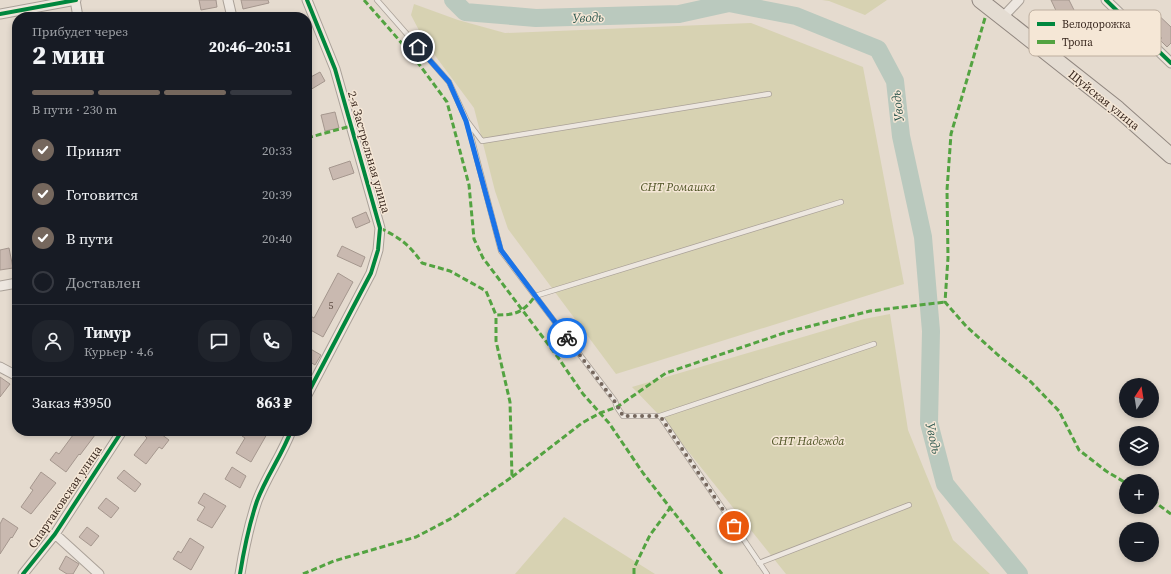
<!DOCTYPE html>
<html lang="ru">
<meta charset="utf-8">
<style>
:root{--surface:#171b24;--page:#20242c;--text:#f1f3f6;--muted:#9ea1a6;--line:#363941;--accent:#75675d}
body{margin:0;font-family:"Source Serif 4",serif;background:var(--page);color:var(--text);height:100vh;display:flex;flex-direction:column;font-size:15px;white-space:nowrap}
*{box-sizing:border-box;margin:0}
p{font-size:13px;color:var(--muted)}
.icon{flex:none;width:22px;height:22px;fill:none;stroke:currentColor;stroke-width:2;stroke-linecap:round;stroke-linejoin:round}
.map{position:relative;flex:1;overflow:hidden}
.side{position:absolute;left:12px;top:12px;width:300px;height:424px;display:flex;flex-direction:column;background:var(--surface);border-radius:16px;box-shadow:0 2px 6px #0003}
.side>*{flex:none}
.needle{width:26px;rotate:12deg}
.tools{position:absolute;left:1119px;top:378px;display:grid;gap:8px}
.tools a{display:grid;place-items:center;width:40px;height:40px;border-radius:50%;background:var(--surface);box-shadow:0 2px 6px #0003;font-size:20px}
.pin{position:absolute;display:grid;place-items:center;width:34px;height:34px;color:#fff;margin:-17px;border:2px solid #fff;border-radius:50%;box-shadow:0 1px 4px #0007}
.courier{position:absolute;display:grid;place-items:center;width:40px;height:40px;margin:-20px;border:3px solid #1a73e8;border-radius:50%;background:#fff;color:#222;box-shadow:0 1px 5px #0007}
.summary em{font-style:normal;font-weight:800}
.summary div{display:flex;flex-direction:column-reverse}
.summary{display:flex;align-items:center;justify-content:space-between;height:68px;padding:0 20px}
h1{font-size:26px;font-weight:800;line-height:30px}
.bar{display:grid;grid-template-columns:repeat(4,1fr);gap:6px 4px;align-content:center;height:48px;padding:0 20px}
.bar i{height:5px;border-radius:3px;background:var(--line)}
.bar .on{background:var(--accent)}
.bar p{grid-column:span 4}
.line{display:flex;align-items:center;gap:10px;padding:0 20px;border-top:1px solid var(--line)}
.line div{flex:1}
.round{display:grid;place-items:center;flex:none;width:42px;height:42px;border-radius:16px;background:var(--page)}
ol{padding:0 20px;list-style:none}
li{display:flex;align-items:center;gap:12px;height:44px}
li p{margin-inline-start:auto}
li .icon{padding:4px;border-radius:50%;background:var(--accent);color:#fff;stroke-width:4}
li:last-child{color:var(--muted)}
li i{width:22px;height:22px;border:2px solid var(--line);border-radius:50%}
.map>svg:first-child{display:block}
.green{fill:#d7d2b2}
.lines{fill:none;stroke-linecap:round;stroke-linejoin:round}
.river{stroke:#bac9be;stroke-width:18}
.building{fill:#c9b9b0;stroke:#a5978e}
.lane-casing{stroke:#aaa198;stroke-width:6}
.street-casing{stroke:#aaa198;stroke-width:11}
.primary-casing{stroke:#90867f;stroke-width:17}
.lane{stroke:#ede7e0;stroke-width:4.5}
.street{stroke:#ede7e0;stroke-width:9}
.primary{stroke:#e4dcd2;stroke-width:15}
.quiet{stroke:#53a341;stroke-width:3;stroke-dasharray:6 3;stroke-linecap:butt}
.cycleway-casing{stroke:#f5e7d6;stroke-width:6}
.cycleway{stroke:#00873e;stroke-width:4}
.done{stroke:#75675d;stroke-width:4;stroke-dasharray:0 7.2}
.route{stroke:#1a73e8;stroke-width:5}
.labels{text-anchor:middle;stroke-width:3;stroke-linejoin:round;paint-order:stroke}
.number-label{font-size:10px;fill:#5d4c43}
.street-label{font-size:12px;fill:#39281f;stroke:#f5e7d6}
.park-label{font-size:12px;font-style:italic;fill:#505526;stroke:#f5e7d6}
.water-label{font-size:13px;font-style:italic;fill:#2f5950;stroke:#f5e7d6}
.key{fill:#f5e7d6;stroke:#bdae9f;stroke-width:1}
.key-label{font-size:11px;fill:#39281f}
</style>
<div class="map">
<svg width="1171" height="574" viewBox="0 0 1171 574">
<rect width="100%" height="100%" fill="#e5dbcf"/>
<path class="green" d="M822 0H887L865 15 829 1Z
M414 4 458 20 505 33 751 23 863 67 904 284 616 374 508 229 495 191 474 108 425 42 411 15Z
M890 314 908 430 953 540 990 574H786L660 416 632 387 864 319Z
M564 517 655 574H515Z"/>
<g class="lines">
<path class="river" d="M453 0 465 12 536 18 679 14 729 3 796 16 878 49 895 81 901 136 923 237 931 331 929 423 945 484 1019 574"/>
</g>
<path class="building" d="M199 0H216L217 7 201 10Z
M241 0H268L269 3 243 9Z
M1051 0H1069L1075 12 1060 19Z
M1153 10 1171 27V43L1167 47 1160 40 1162 38 1143 21Z
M320 72 325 81 310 90 307 84V79Z
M335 112 339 128 325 131 321 115Z
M350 161 354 173 333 180 329 168Z
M366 212 370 222 356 228 352 218Z
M342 246 365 257 361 267 337 256Z
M9 248 13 268 0 270V250Z
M338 273 353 282 323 337 307 328V314L314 318Z
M307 347 321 355 315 365 307 360Z
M0 377 10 384 0 397Z
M76 431H98L80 455 79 454 66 472 50 460 56 452 59 454Z
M149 431H157L169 440 162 449 159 447 146 464 134 455 147 438 145 436Z
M245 431H262L267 434 251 462 236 453 245 438 242 436Z
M232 467 246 476 240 488 225 479Z
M124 470 141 484 135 492 117 478Z
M41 472 56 483 31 514 21 507 33 490 30 488Z
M204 493 226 506 212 528 197 520 205 507 198 503Z
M106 498 119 508 111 518 98 508Z
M3 518 18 528 12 538 11 537 0 554V524Z
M87 527 99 536 91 546 79 537Z
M190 538 204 547 191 570 173 559 178 551 181 553Z
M66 556 79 564 73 574H67L59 569Z"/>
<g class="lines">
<g class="lane-casing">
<path id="lane" d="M377 0 449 82 467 121 482 141 769 94
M467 121 501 251 615 401 617 407 623 416H660L767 574
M535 296 841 202
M660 416 874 344
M759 563 909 505"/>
</g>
<g class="street-casing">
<path id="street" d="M75 0 78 17
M228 0 232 17
M307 0 335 69 380 228 378 250 371 273 307 395
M1106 0 1171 63
M0 14 76 0
M1002 18 1019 0
M0 286 17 283
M0 367 17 376
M55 534 99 574
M23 574 55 534 122 431
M240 574C244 549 249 525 257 501 266 477 282 455 291 431"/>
</g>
<g class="primary-casing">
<path id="primary" d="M980 0 1118 109 1171 156"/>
</g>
<use href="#lane" class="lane"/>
<use href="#street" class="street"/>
<use href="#primary" class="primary"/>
<path class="quiet" d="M364 0 413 56 447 102 469 185 474 239 483 258 557 356 583 394 609 423 643 473 722 574
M985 18 951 134 947 190 948 258 945 302 966 326 998 355 1031 382 1059 411 1079 450 1106 471 1126 483
M307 138 351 126
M380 228C400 238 409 244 422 263L450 271 486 291 496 315C515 315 523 313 535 296
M512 477 582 423 600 413 617 407 666 373 787 332 870 311 945 302
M1152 500 1171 514
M303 574 334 561 416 537 454 517 512 477 510 402 496 341V315
M634 574V568L650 535 670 508"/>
<g class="cycleway-casing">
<path id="cycleway" d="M307 0 335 69 380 228 378 250 371 273 307 395
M1106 0 1171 63
M0 14 76 0
M23 574 55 534 122 431
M240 574C244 549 249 525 257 501 266 477 282 455 291 431"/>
</g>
<use href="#cycleway" class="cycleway"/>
</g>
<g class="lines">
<path class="done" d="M567 338 615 402 623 416H660L734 526"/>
<path class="route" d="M418 47 449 82 466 121 501 250 567 338"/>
</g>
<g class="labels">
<g class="number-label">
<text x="331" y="309">5</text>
</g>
<g class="street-label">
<text transform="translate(1104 100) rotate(39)" y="4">Шуйская улица</text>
<text transform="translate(369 152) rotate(74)" y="4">2-я Застрельная улица</text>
<text transform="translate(65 497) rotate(-56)" y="4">Спартаковская улица</text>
</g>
<g class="park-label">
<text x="678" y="191">СНТ Ромашка</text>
<text x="808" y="445">СНТ Надежда</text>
</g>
<g class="water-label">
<text transform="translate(588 17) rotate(-2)" y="5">Уводь</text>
<text transform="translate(897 106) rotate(-96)" y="5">Уводь</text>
<text transform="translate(934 438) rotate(78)" y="5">Уводь</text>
</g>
</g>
<rect x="1029" y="10" width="132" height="46" rx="6" class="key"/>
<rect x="1037" y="22" width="18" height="4" fill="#00873e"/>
<rect x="1037" y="40" width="18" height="4" fill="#53a341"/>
<g class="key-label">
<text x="1062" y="28">Велодорожка</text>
<text x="1062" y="46">Тропа</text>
</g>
</svg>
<div class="tools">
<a><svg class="needle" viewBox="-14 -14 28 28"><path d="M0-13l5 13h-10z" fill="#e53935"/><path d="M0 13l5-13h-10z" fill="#9ea1a6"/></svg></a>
<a><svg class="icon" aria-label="layers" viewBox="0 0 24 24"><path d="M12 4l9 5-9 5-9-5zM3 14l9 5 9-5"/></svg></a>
<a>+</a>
<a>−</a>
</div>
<div class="pin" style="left:734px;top:526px;background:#ea580c"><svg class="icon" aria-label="bag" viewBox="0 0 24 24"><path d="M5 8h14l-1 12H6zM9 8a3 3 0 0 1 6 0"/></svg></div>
<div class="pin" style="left:418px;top:47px;background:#1f2937"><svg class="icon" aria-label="home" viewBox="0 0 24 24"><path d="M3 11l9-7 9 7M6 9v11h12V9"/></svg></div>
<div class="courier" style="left:567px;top:338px"><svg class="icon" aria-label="bike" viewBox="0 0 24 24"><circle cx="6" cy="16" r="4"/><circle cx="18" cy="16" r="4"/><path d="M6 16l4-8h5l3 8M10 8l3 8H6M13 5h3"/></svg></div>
<section class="side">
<div class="summary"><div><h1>2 мин</h1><p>Прибудет через</p></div><em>20:46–20:51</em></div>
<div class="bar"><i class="on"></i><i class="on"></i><i class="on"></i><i></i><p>В пути · 230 m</p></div>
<ol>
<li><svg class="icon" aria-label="check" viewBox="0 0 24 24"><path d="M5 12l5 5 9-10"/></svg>Принят<p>20:33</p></li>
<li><svg class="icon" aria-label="check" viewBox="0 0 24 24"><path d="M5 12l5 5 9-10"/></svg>Готовится<p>20:39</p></li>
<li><svg class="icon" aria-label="check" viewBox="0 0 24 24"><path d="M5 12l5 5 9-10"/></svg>В пути<p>20:40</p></li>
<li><i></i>Доставлен</li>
</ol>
<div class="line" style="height:72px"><a class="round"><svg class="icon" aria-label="person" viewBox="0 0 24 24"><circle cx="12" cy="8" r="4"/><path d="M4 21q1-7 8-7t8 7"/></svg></a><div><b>Тимур</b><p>Курьер · 4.6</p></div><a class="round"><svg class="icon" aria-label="chat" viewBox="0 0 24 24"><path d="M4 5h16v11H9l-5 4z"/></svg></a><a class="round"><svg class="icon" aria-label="phone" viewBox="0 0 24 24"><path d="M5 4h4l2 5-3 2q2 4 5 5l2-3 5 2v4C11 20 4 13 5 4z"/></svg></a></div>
<div class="line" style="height:52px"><div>Заказ #3950</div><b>863 ₽</b></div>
</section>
</div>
